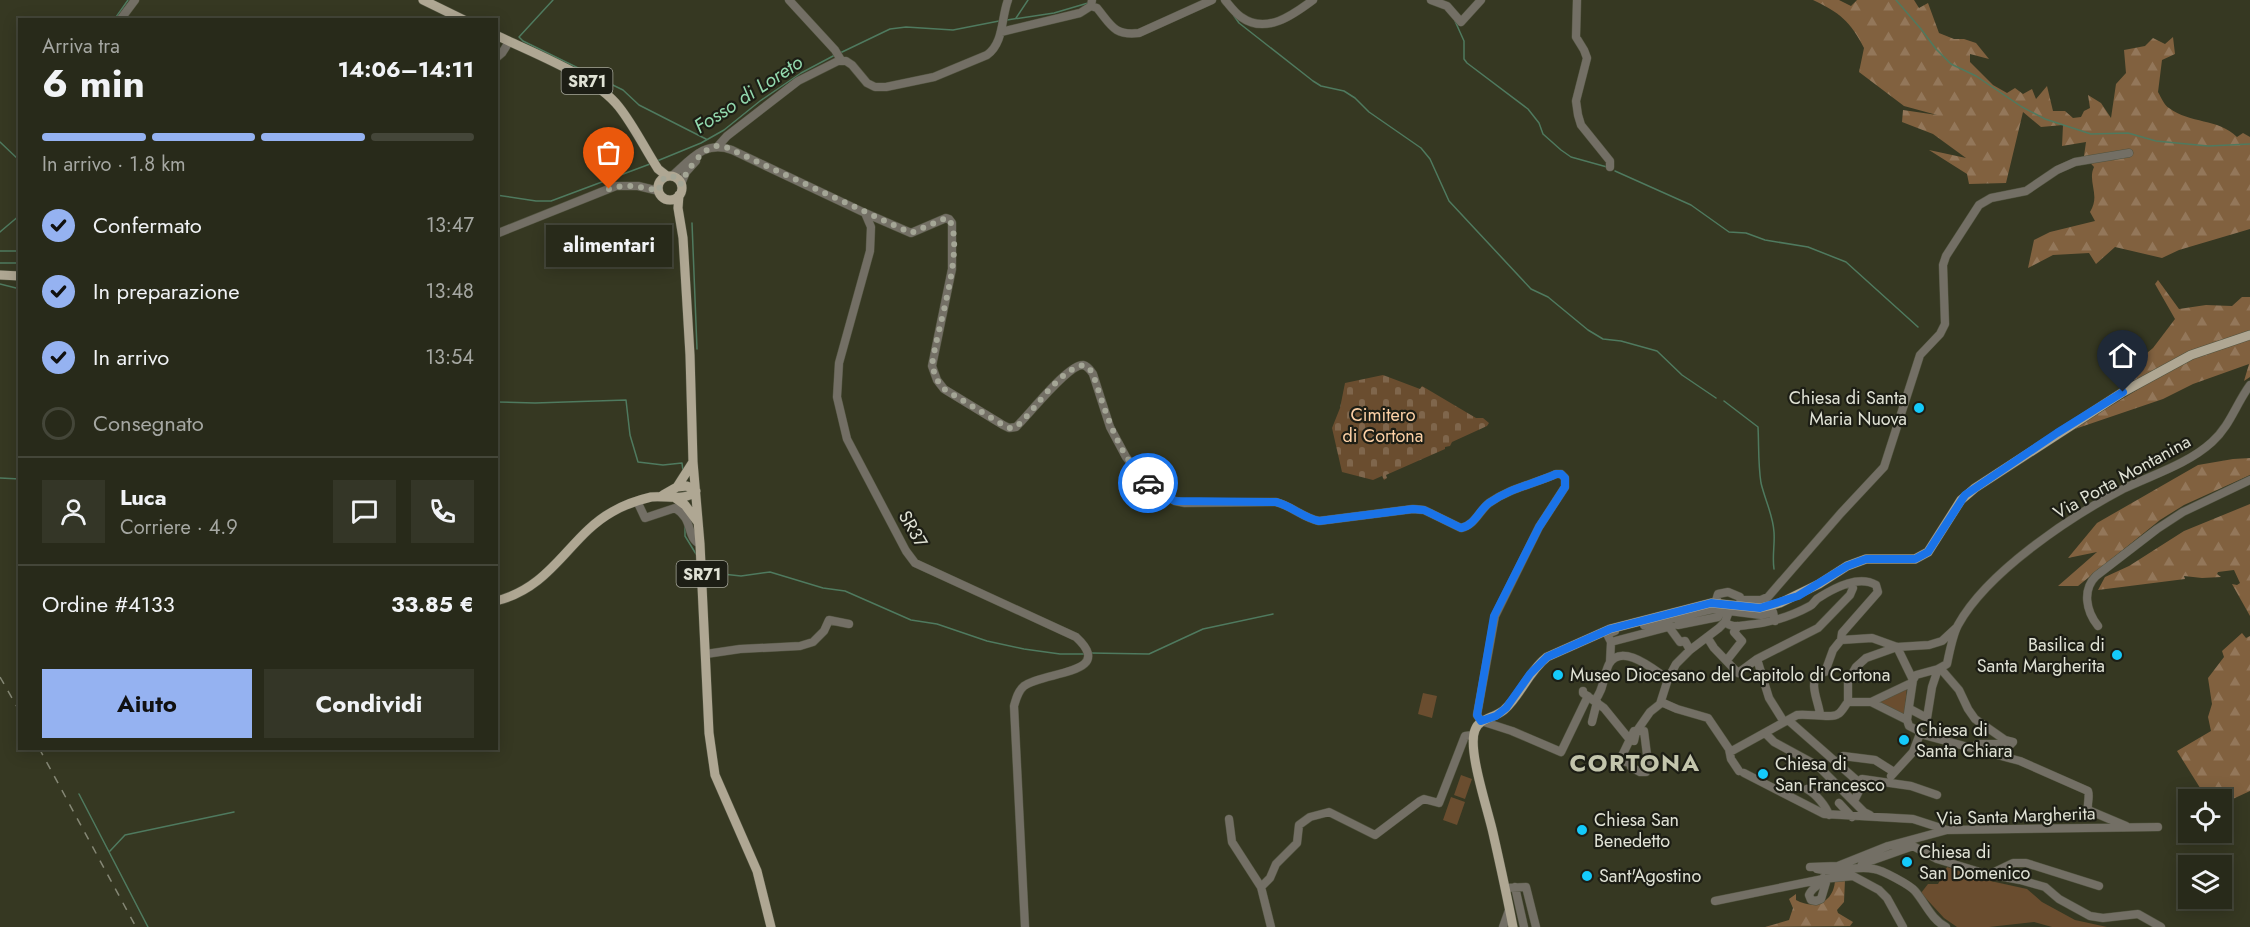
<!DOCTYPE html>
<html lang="it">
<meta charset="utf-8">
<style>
:root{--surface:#282a1a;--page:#343627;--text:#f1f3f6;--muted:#a5a7a2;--line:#444639;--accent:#95b2f1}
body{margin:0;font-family:Jost,sans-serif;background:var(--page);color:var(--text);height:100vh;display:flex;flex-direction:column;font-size:22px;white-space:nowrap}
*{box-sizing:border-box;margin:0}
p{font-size:20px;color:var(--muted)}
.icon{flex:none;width:33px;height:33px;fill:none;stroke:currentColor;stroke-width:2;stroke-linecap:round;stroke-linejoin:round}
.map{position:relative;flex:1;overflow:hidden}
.panel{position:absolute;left:18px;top:18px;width:480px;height:732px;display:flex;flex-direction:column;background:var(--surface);border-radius:0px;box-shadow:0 3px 15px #0003,0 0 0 2px var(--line)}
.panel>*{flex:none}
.tools{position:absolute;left:2178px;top:789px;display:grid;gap:12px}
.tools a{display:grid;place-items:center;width:54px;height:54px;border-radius:0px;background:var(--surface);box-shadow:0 3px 15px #0003,0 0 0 2px var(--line);font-size:30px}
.pin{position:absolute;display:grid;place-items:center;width:51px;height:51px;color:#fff;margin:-62px -26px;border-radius:50% 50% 50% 0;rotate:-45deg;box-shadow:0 0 6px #0007}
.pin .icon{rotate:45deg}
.courier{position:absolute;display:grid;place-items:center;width:60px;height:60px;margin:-30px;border:4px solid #1a73e8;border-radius:50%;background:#fff;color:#222;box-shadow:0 2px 8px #0007}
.bubble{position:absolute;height:42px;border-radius:0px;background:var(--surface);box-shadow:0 3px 15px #0003,0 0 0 2px var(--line);font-size:20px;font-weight:700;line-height:42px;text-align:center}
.head em{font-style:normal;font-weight:700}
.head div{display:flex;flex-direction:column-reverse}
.head{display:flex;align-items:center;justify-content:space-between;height:102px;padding:0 24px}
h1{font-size:39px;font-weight:700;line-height:45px}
.bar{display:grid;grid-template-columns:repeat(4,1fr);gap:9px 6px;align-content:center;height:72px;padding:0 24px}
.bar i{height:8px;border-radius:4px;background:var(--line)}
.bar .on{background:var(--accent)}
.bar p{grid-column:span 4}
.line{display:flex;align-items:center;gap:15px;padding:0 24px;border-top:2px solid var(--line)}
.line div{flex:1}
.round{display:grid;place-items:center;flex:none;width:63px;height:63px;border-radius:0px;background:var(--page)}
ol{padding:0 24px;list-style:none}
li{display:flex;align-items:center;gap:18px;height:66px}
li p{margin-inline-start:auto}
li .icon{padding:6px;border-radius:50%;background:var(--accent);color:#111;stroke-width:4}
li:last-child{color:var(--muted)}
li i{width:33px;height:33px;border:3px solid var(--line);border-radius:50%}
.primary-button{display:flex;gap:12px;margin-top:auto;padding:12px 24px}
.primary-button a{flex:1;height:69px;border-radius:0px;background:var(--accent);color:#111;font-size:24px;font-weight:700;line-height:69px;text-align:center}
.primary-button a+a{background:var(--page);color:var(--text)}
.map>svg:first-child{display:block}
.green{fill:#6a4d2f}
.forest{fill:url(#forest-firs)}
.cemetery{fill:url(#cemetery-stones)}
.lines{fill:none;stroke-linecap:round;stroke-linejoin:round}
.stream{stroke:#4f7a5f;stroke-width:1.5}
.minor-casing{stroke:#51533f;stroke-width:9}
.major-casing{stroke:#51533f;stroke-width:10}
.minor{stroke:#736f65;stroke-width:8}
.major{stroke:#afa793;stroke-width:9}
.rail{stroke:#858775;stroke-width:1.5;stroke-dasharray:8 8;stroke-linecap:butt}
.done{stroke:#a4a696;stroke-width:6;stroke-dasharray:0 10.8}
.route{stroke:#1a73e8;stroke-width:8}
.poi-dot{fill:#14cafb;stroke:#1d1e15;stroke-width:2}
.labels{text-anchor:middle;stroke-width:4.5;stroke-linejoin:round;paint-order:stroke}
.shield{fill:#1d1e15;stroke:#a6a79b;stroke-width:1.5}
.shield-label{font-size:16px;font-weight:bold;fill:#e0e2d5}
.poi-label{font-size:18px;fill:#e0e2d5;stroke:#1d1e15;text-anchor:start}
.park-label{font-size:18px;fill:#fdd1a6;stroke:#1d1e15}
.street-label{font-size:18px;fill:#e0e2d5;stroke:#1d1e15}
.water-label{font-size:20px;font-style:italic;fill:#92d9ae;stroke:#1d1e15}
.district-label{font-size:24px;font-weight:bold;letter-spacing:1.5px;fill:#c3c5ac;stroke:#1d1e15}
</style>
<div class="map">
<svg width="2250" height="927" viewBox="0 0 2250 927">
<defs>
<pattern id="forest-firs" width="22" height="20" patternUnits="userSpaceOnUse" patternTransform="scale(1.5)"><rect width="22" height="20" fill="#81613f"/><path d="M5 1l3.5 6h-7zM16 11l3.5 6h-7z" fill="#93775a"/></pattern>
<pattern id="cemetery-stones" width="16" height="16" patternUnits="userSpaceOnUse" patternTransform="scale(1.5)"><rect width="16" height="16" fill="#6a4d2f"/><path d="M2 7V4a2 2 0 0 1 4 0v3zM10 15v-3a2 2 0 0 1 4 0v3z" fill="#7f664c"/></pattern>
</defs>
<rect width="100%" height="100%" fill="#363822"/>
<path class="green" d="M1907 687 1904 717 1877 703Z
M1423 693 1437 696 1432 718 1418 714Z
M1461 775 1472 779 1465 799 1454 795Z
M1451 797 1465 802 1457 825 1443 820Z
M1947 867 1986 880 2027 889 2042 902 2075 920 2107 927H2052L2034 922 1989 927H1957L1944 918 1921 893 1928 884H1938Z"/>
<path class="forest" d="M1813 0H1839L1851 6 1857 0H1914L1919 8 1928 3 1939 33 1954 39H1964L1976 43 1989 59 1970 54V62L1993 85 2007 93 2015 88 2023 94 2032 89 2036 99 2047 86 2053 111H2065L2073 118 2081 117 2084 111 2090 108 2088 95 2101 103 2111 118 2116 84 2126 73 2124 50 2145 46 2153 38 2165 44 2173 37 2175 54 2162 60 2158 92C2161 97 2164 105 2169 108 2190 124 2218 118 2237 137L2243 133 2250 137V229L2179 250 2162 258 2115 247 2096 264 2089 253 2053 255 2028 268 2034 240 2050 232 2095 221 2090 212C2101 195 2087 182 2094 167L2084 156 2086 142 2062 146 2063 125 2041 127 2023 112 2006 183 1969 184 1967 174 1929 150 1966 158 1933 134 1902 122 1903 110 1937 115 1904 106 1859 72 1864 48C1851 22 1839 12 1813 0Z
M2158 280 2179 309 2206 305 2232 306 2242 297H2250V377L2244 381 2249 364 2193 384 2163 399 2069 431 2137 390 2130 367 2153 348 2175 319 2155 284Z
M2250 458V475L2184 505 2160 520 2078 586H2058L2097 552 2068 558 2097 523 2198 465 2233 459Z
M2250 504V616L2232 584 2237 585 2240 583 2234 570 2218 572 2217 574 2221 577 2202 578 2184 576 2185 579 2098 590 2105 577 2129 566 2184 531Z
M2242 633 2246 638 2250 636V791L2222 804V800L2207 799 2177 751 2211 731 2208 717 2212 704 2208 678 2224 657 2222 651Z
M1835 880H1845L1844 902 1837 910 1838 913 1853 922 1850 926 1765 927 1789 920 1793 908 1789 899 1796 894V900C1814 910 1834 903 1835 880Z"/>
<path class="cemetery" d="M1383 375 1420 389 1422 386 1476 418H1483L1489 423 1487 426 1452 442 1450 446 1445 447V449L1386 475 1387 478 1384 480 1382 476 1373 480 1342 472 1332 428 1340 408 1345 383Z"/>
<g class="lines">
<path class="stream" d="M553 0 519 37 523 41 623 90 639 105 706 139
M1896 0 1921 29 1936 49 1951 64 1976 76 2022 107 2045 119 2091 134 2128 133 2156 141 2208 146 2250 144
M1234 16 1239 23 1313 81 1321 86 1344 91 1355 98 1369 112 1421 148 1430 159 1449 201 1531 289 1548 297 1588 330 1603 339 1621 341 1657 351 1682 375 1716 398
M1016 18 1028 0
M114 20 128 0
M1007 20 1054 13 1088 3
M1455 21 1464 41V59L1467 63 1528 109 1539 123 1543 134 1561 150 1571 157 1607 167
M840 53 890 29 906 27 953 30 999 21
M0 142 20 161
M657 161 701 143 724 130 760 101 801 73 835 55
M1615 171 1691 205 1729 232 1746 233 1765 240 1808 247 1846 262 1918 327
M496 195 536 201H551L650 164
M692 223 697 349
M0 232 20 215
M0 251H20
M0 263H20
M0 284 20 289
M1724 401 1758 427C1759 446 1758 464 1761 483 1765 500 1773 515 1774 532 1775 545 1772 556 1774 569
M496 402 535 403 626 400 630 435 638 462 663 465 682 463 683 471
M0 478 20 479
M685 526V536L696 554
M704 572 741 576 770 572 823 588 845 591 911 620 937 624 987 641 1024 649 1060 654H1085
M1090 653 1149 654 1203 629 1273 614
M79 794 148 927
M110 851 125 835 234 812"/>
<g class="minor-casing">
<path id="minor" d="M789 0 835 50 841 60
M1225 0C1230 6 1235 13 1241 17 1266 35 1293 15 1313 0
M1431 0 1447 6 1461 22 1481 0
M1577 0 1576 37 1584 50 1587 58 1576 101 1578 115 1581 125 1610 161V167
M1091 6 1097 8C1111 25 1114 36 1139 33L1212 0
M120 20 135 0
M1001 32 1080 13 1091 6 1092 0
M496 58 502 53 509 42
M718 146 727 136 798 81 838 61H846L852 65 867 83 875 87H886L934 77 987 55C1004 43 1001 18 1008 0
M672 176C691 159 705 140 732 150L865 213 871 227 870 251 839 363 837 397 847 439 906 551 915 563 1076 637C1117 675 1043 671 1024 686 1018 691 1016 699 1014 706L1025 927
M681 184 686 172 696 161
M865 213 911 233 946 218 949 219 952 223V269L932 366 937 380 944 389 1003 425 1009 428 1016 427C1028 416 1068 364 1083 365 1088 366 1091 371 1093 374L1110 427 1126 457 1141 476 1158 492 1175 501 1185 503 1276 502C1292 506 1303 518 1319 521L1413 509 1424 510 1461 528C1475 525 1479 511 1489 503 1510 488 1534 484 1556 474H1561L1565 478V487L1539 527 1495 616 1477 715 1481 721 1512 731 1561 752 1588 696
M496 234 616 186H638L659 191
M637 501 645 518 675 508C694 519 686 538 700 544
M1742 600H1761L1768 597 1841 513 1884 467 1920 355 1940 334 1945 324 1943 265 1946 256 1979 205 1991 198 2026 191 2057 170 2075 162 2129 153
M1715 604 1718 594 1728 592 1740 597 1741 605
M1725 622C1732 628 1738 626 1747 625 1769 623 1790 617 1810 606 1814 604 1815 599 1820 597 1836 587 1859 575 1876 585L1878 592 1842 633 1841 640
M1644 625 1713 609 1761 615 1773 612 1775 621
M1678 625 1718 617 1721 611
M2098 626C2086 611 2082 590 2096 576L2157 529 2183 512 2250 480
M1669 627 1680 642 1685 641 1690 650
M1707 637 1714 648 1738 673 1757 659 1818 628 1850 595 1853 588 1851 583
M1611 642 1607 634 1615 631
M1897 647 1913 680 1916 675 1938 669 1947 664C1949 654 1953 634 1958 625 1987 572 2070 517 2123 489 2152 475 2188 464 2212 442 2230 426 2236 404 2250 385
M706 654 740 649 800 646 813 642 824 631 829 620 849 624
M1757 659 1769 698 1784 722
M1727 660 1742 641 1734 632 1738 626
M1610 662 1611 642 1672 626
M1940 668 1959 690 1968 709 1975 719 2005 740 2013 742
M1913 680 1907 720 1871 702 1911 683Z
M1583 691V693L1604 708 1630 740 1634 741 1636 732 1650 712 1660 704 1668 679 1676 664 1690 650 1719 628 1725 622 1731 606
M1595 700C1604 690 1603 676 1609 664 1622 642 1654 670 1668 679
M1661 702 1677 709 1708 718 1729 749 1731 759 1739 771
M1848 702V681L1856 667 1866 658 1897 647 1929 645 1942 641 1956 628
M1910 709 1927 718 1932 687 1938 669
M1820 714C1818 700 1809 685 1818 672H1825L1833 650 1841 640 1872 638 1897 647
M1788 720 1862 785
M1907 720 1909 726 1919 731 1920 734 2020 761 2088 791C2090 797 2087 803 2088 810L2126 826
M1592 722 1597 702
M1634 731H1644L1648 763 1646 772H1640L1631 767 1632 764 1620 760Z
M1766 734 1774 742 1818 766 1864 812 1870 815
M1975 750 1977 744H2011
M1730 752 1797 715C1807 713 1832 719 1838 714 1842 712 1845 705 1848 702H1871
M1837 763 1843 756 1875 760 1894 772
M1744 773 1824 814 1913 819 1947 830
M1891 776 1913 752 1920 734
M1807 789C1816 794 1826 806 1829 815
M1854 801 1862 785V779L1911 786 1937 795
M1839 803 1852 817
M1229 819 1232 842 1261 887 1271 927
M1810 867 1838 866 1888 846 1947 830 2158 827
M1860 868 1862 864 1913 846 1937 859 1983 873 2020 880 2045 887 2059 899 2090 916 2103 918 2138 914 2161 927
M1817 869C1837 874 1855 865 1874 869 1882 870 1910 885 1915 891 1926 904 1931 919 1946 927
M1990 874 2013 863H2026L2099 886
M1823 878C1820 886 1812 887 1809 895L1811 900 1816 901 1821 899 1827 879
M1261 887 1270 878 1276 864 1297 843 1299 825 1310 817 1329 812 1375 835 1420 801 1424 799 1439 803 1465 736 1473 735
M1515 887 1524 927
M1505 888 1526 887 1536 927
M1715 901 1823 879 1853 876 1879 890 1887 898 1903 927
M1503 927 1509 910"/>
</g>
<g class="major-casing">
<path id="major" d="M423 0 464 20
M496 35C532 53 595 76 619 107 634 126 645 149 658 169L667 176
M658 188a12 12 0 1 1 24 0a12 12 0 1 1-24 0Z
M679 195 678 208 683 238 690 355 693 462 700 544 709 733 715 775 757 871 771 927
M0 275 20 276
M677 487 693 462
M674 497 685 505 697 521
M496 601C553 587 569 536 612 512 624 505 638 500 651 497 666 495 684 502 696 491L687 486 677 487 663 495
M1513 927C1507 896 1500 864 1493 833 1488 810 1467 749 1475 730 1479 718 1495 718 1504 710 1521 695 1528 672 1547 657L1610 629 1711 603 1760 608 1780 603 1819 584 1847 566 1866 559H1915L1928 552 1961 500 1975 488 2123 392 2191 355 2250 335"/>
</g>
<use href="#minor" class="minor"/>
<use href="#major" class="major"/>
<path class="rail" d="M0 677 20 712
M39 748 136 927"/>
</g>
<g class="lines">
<path class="done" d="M609 189C626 183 642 187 659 191L660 181 669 176 676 177 681 184C686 172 703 146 718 146 723 146 728 148 732 150L911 233 946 218 949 219C966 248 936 330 932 366L937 380 944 389 1003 425 1009 428 1016 427C1036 410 1056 372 1083 365L1089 368 1093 374C1106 413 1117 454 1148 483"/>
<path class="route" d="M1148 483 1158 492 1175 501 1276 502C1292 506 1303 518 1319 521L1413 509 1424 510 1461 528C1475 525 1479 510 1489 503 1510 488 1534 484 1556 474H1561L1565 478V487L1539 527 1494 616 1477 715 1481 721 1496 716 1506 708 1530 674 1547 657 1610 629 1711 603 1760 608 1798 596 1847 566 1866 559H1915L1928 552 1965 495 2057 433 2123 392"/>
</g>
<g class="poi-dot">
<circle cx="1919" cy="408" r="6"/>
<circle cx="2117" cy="655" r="6"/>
<circle cx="1558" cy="675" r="6"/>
<circle cx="1904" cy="740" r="6"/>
<circle cx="1763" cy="774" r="6"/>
<circle cx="1582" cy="830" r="6"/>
<circle cx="1907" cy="862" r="6"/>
<circle cx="1587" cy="876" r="6"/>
</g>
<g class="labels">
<g class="shield">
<rect x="561.5" y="68" width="51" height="26" rx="4.5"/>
<rect x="676.5" y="561" width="51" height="26" rx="4.5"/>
</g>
<g class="shield-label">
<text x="587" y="87">SR71</text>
<text x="702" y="580">SR71</text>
</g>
<g class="poi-label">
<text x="1907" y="404" text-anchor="end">Chiesa di Santa<tspan x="1907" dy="21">Maria Nuova</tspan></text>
<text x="2105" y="651" text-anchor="end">Basilica di<tspan x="2105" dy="21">Santa Margherita</tspan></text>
<text x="1570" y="681">Museo Diocesano del Capitolo di Cortona</text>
<text x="1916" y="736">Chiesa di<tspan x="1916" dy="21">Santa Chiara</tspan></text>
<text x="1775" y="770">Chiesa di<tspan x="1775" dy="21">San Francesco</tspan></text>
<text x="1594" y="826">Chiesa San<tspan x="1594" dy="21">Benedetto</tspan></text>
<text x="1919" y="858">Chiesa di<tspan x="1919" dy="21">San Domenico</tspan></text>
<text x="1599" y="882">Sant'Agostino</text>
</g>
<g class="park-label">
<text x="1383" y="421">Cimitero<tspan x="1383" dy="21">di Cortona</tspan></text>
</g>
<g class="street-label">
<text transform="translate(2122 477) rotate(-29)" y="6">Via Porta Montanina</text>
<text transform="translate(913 529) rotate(60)" y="6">SR37</text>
<text transform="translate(2016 816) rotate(-2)" y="6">Via Santa Margherita</text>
</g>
<g class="water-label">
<text transform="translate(748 94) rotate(-33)" y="7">Fosso di Loreto</text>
</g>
<g class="district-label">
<text x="1635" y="771">CORTONA</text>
</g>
</g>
</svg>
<div class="tools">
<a><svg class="icon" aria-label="locate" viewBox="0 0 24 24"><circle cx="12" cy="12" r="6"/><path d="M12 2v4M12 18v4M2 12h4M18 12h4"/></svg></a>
<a><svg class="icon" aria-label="layers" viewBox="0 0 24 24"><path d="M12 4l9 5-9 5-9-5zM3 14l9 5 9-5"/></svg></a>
</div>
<div class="pin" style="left:609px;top:189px;background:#ea580c"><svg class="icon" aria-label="bag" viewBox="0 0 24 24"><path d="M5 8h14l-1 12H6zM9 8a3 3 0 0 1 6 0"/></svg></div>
<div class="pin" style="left:2123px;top:392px;background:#1f2937"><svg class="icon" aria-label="home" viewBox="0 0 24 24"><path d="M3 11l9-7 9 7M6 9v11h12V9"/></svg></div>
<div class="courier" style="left:1148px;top:483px"><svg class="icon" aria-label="car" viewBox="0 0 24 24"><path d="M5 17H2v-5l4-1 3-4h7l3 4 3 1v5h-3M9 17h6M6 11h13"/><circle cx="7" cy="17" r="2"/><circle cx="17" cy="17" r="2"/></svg></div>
<div class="bubble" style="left:546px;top:225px;width:126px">alimentari</div>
<section class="panel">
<div class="head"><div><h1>6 min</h1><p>Arriva tra</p></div><em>14:06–14:11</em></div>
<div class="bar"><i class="on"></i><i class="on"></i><i class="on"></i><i></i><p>In arrivo · 1.8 km</p></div>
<ol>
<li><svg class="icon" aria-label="check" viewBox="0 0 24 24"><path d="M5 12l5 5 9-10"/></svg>Confermato<p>13:47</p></li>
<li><svg class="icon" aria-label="check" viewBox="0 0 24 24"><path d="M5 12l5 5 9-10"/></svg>In preparazione<p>13:48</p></li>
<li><svg class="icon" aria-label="check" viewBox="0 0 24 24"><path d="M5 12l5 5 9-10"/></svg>In arrivo<p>13:54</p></li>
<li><i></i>Consegnato</li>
</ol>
<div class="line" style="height:108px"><a class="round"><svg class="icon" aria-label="person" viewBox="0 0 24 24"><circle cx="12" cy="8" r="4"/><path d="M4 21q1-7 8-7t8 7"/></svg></a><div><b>Luca</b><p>Corriere · 4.9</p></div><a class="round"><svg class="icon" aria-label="chat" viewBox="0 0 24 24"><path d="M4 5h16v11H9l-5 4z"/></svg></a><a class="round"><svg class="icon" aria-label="phone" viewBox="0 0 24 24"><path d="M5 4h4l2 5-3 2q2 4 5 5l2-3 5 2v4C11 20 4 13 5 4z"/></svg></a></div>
<div class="line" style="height:78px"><div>Ordine #4133</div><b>33.85 €</b></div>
<div class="primary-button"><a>Aiuto</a><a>Condividi</a></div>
</section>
</div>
